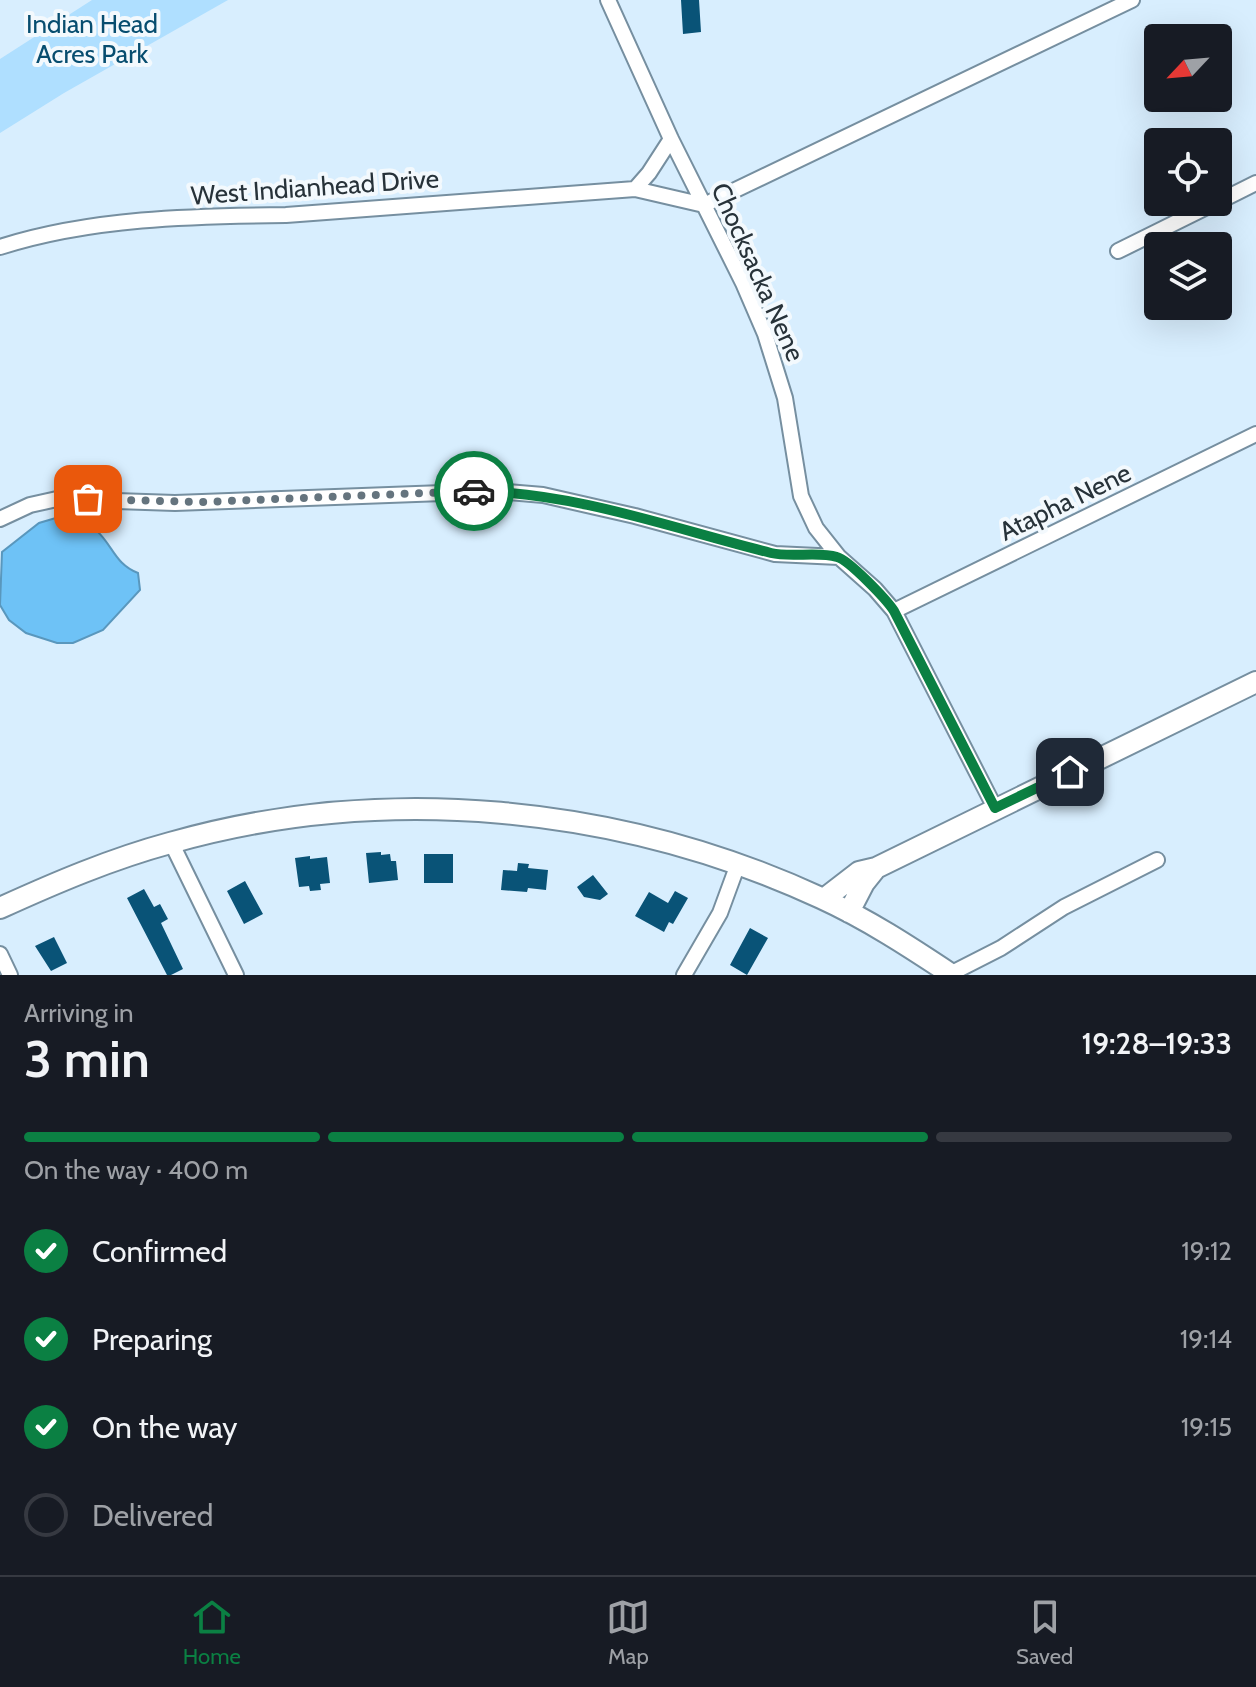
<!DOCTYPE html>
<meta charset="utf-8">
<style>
:root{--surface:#171b24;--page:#20242c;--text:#f1f3f6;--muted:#9ea1a6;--line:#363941;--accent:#0b8043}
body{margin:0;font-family:Cabin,sans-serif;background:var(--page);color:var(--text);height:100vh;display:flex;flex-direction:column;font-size:30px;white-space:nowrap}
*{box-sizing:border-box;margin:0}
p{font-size:26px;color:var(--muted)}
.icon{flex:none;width:44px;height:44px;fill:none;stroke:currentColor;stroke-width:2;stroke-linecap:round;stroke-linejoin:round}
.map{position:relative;height:975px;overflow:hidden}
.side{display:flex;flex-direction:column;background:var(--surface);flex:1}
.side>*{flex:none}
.needle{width:52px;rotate:244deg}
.tools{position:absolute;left:1144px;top:24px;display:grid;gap:16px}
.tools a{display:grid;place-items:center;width:88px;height:88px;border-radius:8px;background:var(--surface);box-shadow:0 8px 32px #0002;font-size:40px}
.pin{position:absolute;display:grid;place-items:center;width:68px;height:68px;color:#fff;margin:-34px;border-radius:16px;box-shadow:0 4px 12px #0006}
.courier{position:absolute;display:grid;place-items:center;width:80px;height:80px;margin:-40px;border:6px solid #0b8043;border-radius:50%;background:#fff;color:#222;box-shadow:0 2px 10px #0007}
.head em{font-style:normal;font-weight:600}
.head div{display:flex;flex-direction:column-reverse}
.head{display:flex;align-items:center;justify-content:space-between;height:136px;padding:0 24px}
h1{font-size:52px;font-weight:600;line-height:60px}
.bar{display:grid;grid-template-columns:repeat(4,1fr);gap:12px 8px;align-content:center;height:96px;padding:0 24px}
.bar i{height:10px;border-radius:6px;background:var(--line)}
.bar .selected{background:var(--accent)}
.bar p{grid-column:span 4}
ol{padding:0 24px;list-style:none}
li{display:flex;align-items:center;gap:24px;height:88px}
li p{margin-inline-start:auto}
li .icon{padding:8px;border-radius:50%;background:var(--accent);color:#fff;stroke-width:4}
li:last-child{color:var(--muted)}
li i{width:44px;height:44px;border:4px solid var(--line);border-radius:50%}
.dock{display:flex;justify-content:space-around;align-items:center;height:112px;border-top:2px solid var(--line);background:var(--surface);font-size:22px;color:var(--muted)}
.dock a{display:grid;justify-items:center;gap:4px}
.dock .selected{color:var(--accent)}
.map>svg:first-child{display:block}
.green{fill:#afdfff}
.water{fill:#6ec2f6;stroke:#5997bd;stroke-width:2}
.building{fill:#095377}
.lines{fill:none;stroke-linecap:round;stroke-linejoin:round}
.street-casing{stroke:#768fa0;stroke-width:18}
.secondary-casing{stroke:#768fa0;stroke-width:24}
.street{stroke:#fff;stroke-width:14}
.secondary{stroke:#fff;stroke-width:20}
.done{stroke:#65747e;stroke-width:8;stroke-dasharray:0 14.4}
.route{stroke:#0b8043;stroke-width:10}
.labels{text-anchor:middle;stroke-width:8;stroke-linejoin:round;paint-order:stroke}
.park-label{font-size:26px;fill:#074d6f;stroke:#f3f9fd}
.street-label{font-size:26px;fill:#273239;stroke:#f3f9fd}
</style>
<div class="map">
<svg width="1256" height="975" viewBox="0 0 1256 975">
<rect width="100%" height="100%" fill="#d8eefe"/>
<path class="green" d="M92 0H228L64 93 0 133V59Z"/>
<path class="water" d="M59 517C72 519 87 522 97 531 113 546 115 564 138 573L140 590 103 630 73 643H57L26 633 9 620 0 605 2 552 39 523Z"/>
<path class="building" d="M681 0H699L701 32 683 34Z
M381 852V855L390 854 391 861H396L398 880 369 883 366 853Z
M424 854H453V883H424Z
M310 856V859L327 857 330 883 320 884 321 890 310 891 309 886 299 887 295 858Z
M518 863 529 864 528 868 548 870 546 890 528 888 527 892 501 890 503 870 517 871Z
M593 875 608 894 600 900 584 897 577 887Z
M245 881 263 914 244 924 227 891Z
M144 889 154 907 160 904 168 919 161 923 183 969 171 975H167L127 898Z
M675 891 688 898 673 924 669 922 664 932 635 916 649 892 668 903Z
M750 928 768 938 747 975 730 965Z
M54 937 67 963 51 971 35 946Z"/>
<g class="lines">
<g class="street-casing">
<path id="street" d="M608 0 671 139 743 283 765 334 785 398 801 496 816 528 839 557 875 589 894 611 995 808
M635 189 649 173 671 139
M1218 202 1256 183
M0 247C91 218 191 216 286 215L635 189 704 205 1132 0
M1118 251 1217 202
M0 519 30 505 57 499 175 503 497 491 543 495 635 516 775 554 839 557
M894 611 1256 434
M171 842 236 975
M0 954 10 975
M950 974 1001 948 1064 907 1157 860
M684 975 720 913 738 864"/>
</g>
<g class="secondary-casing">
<path id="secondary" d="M824 899 859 872 876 868 1256 682
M0 908C55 883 111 859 170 843 384 782 620 805 821 898 867 919 910 947 952 975
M849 912 864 883 876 868"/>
</g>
<use href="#street" class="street"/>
<use href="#secondary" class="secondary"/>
</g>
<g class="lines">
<path class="done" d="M88 499 203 502 474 491"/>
<path class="route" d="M474 491C578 493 671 528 771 553 792 558 817 551 837 557 849 560 887 600 894 611L995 808 1070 772"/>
</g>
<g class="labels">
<g class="park-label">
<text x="92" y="33">Indian Head<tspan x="92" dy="30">Acres Park</tspan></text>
</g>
<g class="street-label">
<text transform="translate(315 187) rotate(-4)" y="9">West Indianhead Drive</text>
<text transform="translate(758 272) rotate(66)" y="9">Chocksacka Nene</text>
<text transform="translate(1065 502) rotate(-26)" y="9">Atapha Nene</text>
</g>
</g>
</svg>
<div class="tools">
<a><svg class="needle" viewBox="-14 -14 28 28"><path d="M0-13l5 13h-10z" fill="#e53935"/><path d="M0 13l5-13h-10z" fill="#9ea1a6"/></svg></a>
<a><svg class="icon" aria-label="locate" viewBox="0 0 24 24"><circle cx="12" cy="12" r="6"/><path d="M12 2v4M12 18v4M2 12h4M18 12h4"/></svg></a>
<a><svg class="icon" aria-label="layers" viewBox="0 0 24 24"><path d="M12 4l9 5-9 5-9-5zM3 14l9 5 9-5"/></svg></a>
</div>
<div class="pin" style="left:88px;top:499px;background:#ea580c"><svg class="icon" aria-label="bag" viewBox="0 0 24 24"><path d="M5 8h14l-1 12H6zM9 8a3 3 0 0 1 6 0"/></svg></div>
<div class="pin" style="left:1070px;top:772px;background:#1f2937"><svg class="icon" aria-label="home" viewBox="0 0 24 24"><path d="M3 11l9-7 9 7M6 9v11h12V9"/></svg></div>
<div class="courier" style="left:474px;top:491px"><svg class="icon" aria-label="car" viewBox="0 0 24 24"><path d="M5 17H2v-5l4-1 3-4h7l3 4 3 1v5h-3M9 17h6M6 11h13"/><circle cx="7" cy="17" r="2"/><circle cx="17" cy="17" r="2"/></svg></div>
</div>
<section class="side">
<div class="head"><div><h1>3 min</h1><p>Arriving in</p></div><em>19:28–19:33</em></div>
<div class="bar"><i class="selected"></i><i class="selected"></i><i class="selected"></i><i></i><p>On the way · 400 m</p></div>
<ol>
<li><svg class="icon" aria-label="check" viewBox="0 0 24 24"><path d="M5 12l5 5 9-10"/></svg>Confirmed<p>19:12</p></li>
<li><svg class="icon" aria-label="check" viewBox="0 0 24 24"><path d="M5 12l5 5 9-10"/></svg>Preparing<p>19:14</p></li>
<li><svg class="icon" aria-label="check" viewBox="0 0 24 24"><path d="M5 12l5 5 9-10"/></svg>On the way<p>19:15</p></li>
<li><i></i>Delivered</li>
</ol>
</section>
<nav class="dock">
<a class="selected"><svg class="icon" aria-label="home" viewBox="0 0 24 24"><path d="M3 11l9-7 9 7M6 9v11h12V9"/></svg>Home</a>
<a><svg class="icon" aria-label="map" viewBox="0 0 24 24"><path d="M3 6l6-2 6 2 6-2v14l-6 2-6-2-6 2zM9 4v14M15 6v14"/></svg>Map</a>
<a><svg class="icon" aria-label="saved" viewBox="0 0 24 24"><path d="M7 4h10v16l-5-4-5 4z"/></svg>Saved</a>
</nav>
